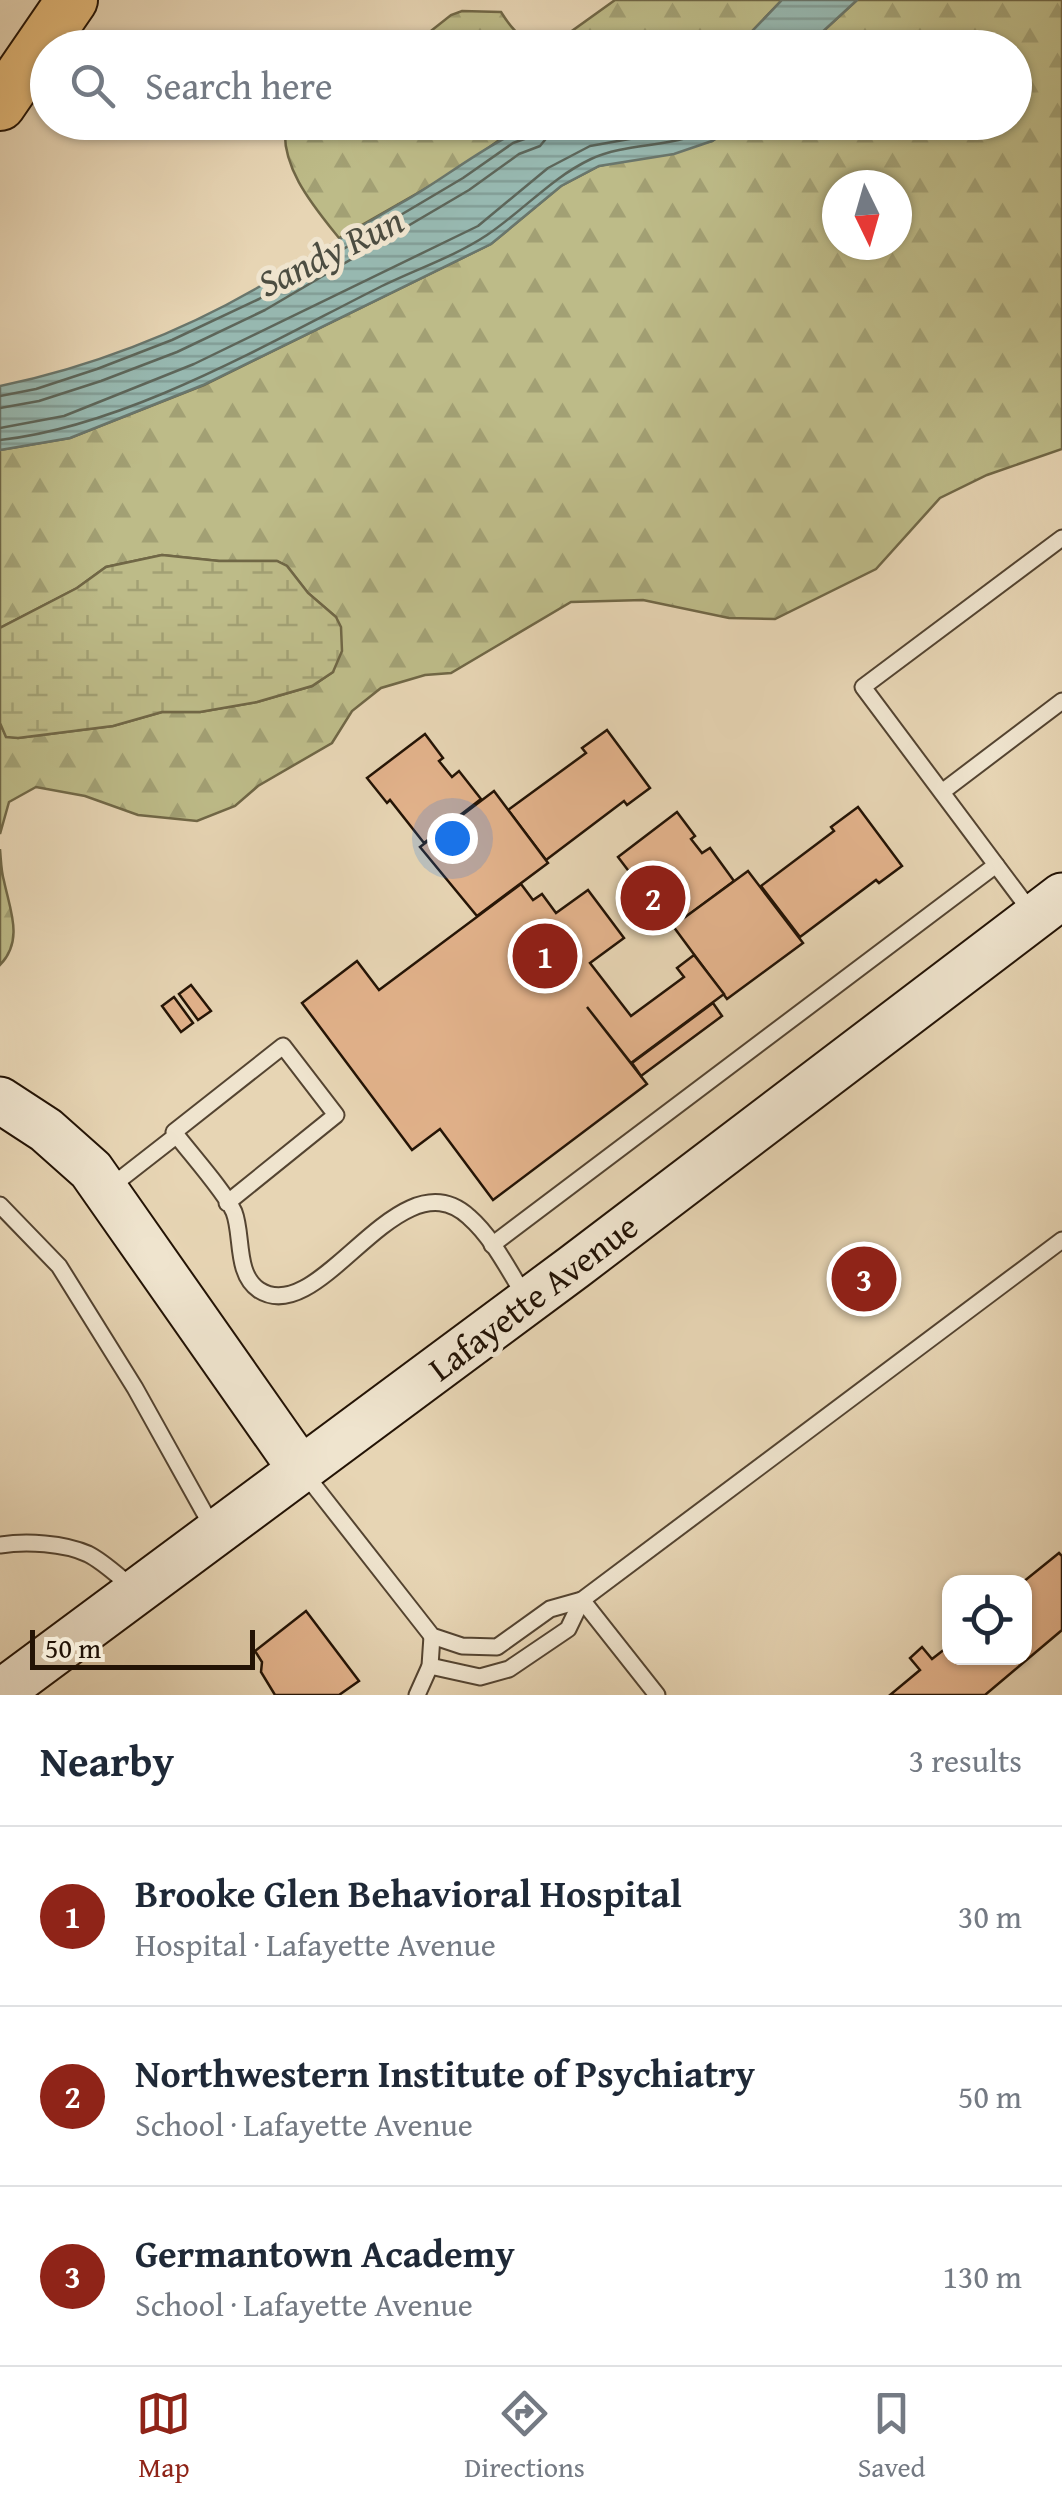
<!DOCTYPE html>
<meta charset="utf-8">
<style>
body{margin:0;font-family:"Gentium Book Plus",serif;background:#f6f6f7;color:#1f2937}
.controls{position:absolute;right:30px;bottom:30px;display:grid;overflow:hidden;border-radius:20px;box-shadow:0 2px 8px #0004}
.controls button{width:90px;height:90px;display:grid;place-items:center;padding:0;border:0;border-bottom:2px solid #e0e1e3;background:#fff;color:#1f2937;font:50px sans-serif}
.compass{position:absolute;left:822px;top:170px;width:90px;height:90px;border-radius:50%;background:#fff;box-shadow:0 2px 8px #0004;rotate:175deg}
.scale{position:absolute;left:30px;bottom:25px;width:225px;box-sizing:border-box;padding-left:10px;border:5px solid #231305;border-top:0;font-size:28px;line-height:35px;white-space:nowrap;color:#231305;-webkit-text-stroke:8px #efe4ce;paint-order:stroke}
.you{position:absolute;left:452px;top:838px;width:35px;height:35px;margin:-25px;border:8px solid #fff;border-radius:50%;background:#1a73e8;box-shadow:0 0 0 15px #1a73e833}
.badge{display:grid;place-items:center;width:65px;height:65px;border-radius:50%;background:#8f2418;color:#fff;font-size:32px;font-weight:700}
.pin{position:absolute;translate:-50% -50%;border:5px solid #fff;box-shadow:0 2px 10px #0006}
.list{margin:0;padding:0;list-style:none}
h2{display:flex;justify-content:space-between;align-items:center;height:130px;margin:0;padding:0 40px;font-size:42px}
h2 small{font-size:32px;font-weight:400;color:#747a83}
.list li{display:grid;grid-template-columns:65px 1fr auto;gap:30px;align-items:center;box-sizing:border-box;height:180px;padding:0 40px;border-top:2px solid #e0e1e3}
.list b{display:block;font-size:38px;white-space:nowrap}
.list p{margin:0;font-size:32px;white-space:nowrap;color:#747a83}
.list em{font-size:32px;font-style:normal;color:#747a83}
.icon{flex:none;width:55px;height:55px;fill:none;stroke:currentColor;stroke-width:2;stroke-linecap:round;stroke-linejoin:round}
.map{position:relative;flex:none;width:1062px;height:1695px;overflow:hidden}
.search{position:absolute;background:#fff;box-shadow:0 2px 8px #0004;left:30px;right:30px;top:30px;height:110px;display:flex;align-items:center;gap:25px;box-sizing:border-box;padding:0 35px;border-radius:55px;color:#747a83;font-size:38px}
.sheet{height:670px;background:#fff}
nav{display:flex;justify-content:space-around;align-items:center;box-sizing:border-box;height:140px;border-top:2px solid #e0e1e3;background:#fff;font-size:28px;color:#747a83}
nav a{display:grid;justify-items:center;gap:5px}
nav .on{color:#8f2418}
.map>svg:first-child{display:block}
</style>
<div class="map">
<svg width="1062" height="1695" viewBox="0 0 1062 1695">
<defs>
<pattern id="forest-firs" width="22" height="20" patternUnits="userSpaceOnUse" patternTransform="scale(2.5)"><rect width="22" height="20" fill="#bdbb88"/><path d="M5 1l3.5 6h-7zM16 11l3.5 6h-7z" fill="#a2a074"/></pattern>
<pattern id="wetland-marsh" width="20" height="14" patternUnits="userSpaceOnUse" patternTransform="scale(2.5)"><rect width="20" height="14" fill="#bdbb88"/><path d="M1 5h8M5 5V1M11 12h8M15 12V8" fill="none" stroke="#a2a074"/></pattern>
<pattern id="water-rules" width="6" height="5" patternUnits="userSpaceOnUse" patternTransform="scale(2.5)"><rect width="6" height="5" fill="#97b8b0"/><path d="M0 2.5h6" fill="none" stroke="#829d96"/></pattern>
</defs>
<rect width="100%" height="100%" fill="#e7d5b4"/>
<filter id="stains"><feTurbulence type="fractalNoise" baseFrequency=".002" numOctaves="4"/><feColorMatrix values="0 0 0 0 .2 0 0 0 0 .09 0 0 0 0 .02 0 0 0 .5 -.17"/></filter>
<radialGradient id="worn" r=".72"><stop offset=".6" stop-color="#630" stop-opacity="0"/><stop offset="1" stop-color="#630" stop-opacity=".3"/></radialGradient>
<!-- forest -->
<g fill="url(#forest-firs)" stroke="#706746" stroke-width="2.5" fill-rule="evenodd">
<path d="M615,0H782L737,47L378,48L383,44L422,38L451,15L462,11L501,12C514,33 529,49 555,43Z"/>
<path d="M857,0H1062V449L987,475L940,498L876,569L775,619L729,618L643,600L571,602L451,673L425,675L381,688L352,711L332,743L258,786L235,806L197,821L138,815L85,796L36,787L9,802L0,834V723L6,736L18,738L113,726L162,712H200L257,702L312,686L333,672L336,617L308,593L287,566L277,561H219L162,555L106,567L77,588L0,628V450L70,438L204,385L491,244L561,186L599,166L712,141L739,123L1014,122V48L806,47ZM837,185H897V245H837Z"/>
<path d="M286,122L542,123L509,133L458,170L339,238C314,207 278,165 286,122Z"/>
<path d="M0,849C1,860 1,871 4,881C10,910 24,940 0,965Z"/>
</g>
<!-- wetland -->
<polygon fill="url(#wetland-marsh)" stroke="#706746" stroke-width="2.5" points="162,555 219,561 277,561 287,566 308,593 336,617 341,627 342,651 333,672 312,686 257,702 200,712 162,712 113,726 18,738 6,737 0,723 0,628 77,588 106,567"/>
<!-- water -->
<g fill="url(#water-rules)" stroke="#69766c" stroke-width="2.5">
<polygon points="782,0 857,0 806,47 737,47"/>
<path d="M542,122L739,123L712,141L674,154L599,166L561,186L491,244L203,385L70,438L0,450V386C88,368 179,333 257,288C306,260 354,230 403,202C449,176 491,139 542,122Z"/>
</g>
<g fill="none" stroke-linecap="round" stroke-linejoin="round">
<!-- shore -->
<g stroke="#5d665a" stroke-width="2.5">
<polyline points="0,396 36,389 97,369 172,340 259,299 463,178 513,143 533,136 538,122"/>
<polyline points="0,408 39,401 101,381 177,352 265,310 469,190 519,154 540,146 549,135 551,122"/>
<polyline points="0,428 64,416 194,364 478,226 548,168 590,146 669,132 696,122"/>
<path d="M0,440C126,426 265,345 378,288C414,270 454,257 487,235C524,210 551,178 591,159C633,140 681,150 721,122"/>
</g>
</g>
<!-- building -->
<g fill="#e3b38c" stroke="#231305" stroke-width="2.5">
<polygon points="607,730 650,788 627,805 624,801 546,860 508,810 586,753 582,748"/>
<polygon points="425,734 443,758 439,761 452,777 459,771 481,799 424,843 390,800 387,803 367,778"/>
<polygon points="494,791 548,863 477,916 420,847"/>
<polygon points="858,807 902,866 879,883 876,880 800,937 761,886 834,831 831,827"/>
<polygon points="677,812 695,836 691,839 702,853 710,848 734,881 675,925 641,879 637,882 618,857"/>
<polygon points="748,871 803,943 727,999 673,926"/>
<polygon points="521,884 533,900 542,894 556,913 588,890 624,938 590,963 631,1016 684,977 677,968 694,955 724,994 631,1063 587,1007 647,1084 493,1200 440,1129 412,1150 302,1003 357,961 379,990"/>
<polygon points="191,985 211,1011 198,1020 179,994"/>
<polygon points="174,997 193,1023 181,1032 162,1006"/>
<polygon points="713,1003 722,1016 641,1076 632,1063"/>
<polygon points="1059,1553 1062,1556 1062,1630 985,1695 890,1695 920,1670 910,1658 922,1647 932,1659 950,1645 950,1658 1024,1658 1023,1582"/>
<polygon points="306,1611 359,1681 339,1695 275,1695 261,1672 262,1662 255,1651"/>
</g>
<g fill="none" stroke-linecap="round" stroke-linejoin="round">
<defs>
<g id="lane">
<polyline points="942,792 1062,701"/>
<polyline points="1032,913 863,687 1062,538"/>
<polyline points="109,1188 177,1135"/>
<path d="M227,1203L336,1115L283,1046L174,1132C189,1152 225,1192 234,1212C243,1235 235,1274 259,1290C321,1330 398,1152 469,1217C493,1238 509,1271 526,1298"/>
<polyline points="0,1205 59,1266 135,1388 214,1530"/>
<polyline points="492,1245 996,865"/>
<polyline points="305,1474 432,1636 462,1646 497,1647 550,1609 582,1600 1062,1240"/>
<path d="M0,1545C26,1541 64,1543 88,1554C104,1562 119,1577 133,1588"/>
<polyline points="582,1600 657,1695"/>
<polyline points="430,1666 480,1677 509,1669 568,1629 582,1600"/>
<polyline points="417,1695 430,1666 432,1636"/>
</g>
<g id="secondary">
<polyline points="0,1100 46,1130 91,1170 300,1468"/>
<polyline points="0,1693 574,1267 1062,896"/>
</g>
<polyline id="primary" points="0,105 72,0"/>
</defs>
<!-- lane casing -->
<use href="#lane" stroke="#544431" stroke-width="19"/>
<!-- secondary casing -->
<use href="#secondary" stroke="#231305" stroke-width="49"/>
<!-- primary casing -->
<use href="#primary" stroke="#231305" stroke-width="54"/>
<!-- lane -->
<use href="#lane" stroke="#efe4ce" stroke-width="15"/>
<!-- secondary -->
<use href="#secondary" stroke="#efe4ce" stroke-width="45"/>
<!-- primary -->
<use href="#primary" stroke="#e4ba7a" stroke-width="50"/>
</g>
<g text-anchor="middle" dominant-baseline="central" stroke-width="10" stroke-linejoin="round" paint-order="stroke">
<!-- street labels -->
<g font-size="35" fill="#231305" stroke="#efe4ce">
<text transform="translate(533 1297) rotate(-37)">Lafayette Avenue</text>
</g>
<!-- water labels -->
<g font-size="38" font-style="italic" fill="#4c4d41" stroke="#efe4ce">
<text transform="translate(330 251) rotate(-26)">Sandy Run</text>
</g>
</g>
<rect width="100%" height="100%" filter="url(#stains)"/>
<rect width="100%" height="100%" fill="url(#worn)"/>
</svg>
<div class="controls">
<button><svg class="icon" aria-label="locate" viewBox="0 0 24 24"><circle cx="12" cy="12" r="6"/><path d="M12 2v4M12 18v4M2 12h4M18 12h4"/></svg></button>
</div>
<svg class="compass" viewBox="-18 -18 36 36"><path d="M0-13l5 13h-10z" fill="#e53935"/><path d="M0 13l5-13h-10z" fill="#747a83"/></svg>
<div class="scale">50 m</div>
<div class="you"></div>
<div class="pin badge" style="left:545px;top:956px">1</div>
<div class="pin badge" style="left:653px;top:898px">2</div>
<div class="pin badge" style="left:864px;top:1279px">3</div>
<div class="search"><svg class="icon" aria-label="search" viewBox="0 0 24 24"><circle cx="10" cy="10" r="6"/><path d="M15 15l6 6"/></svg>Search here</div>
</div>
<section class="sheet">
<h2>Nearby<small>3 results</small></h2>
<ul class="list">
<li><span class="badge">1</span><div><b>Brooke Glen Behavioral Hospital</b><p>Hospital · Lafayette Avenue</p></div><em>30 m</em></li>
<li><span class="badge">2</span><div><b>Northwestern Institute of Psychiatry</b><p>School · Lafayette Avenue</p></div><em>50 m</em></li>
<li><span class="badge">3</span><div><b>Germantown Academy</b><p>School · Lafayette Avenue</p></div><em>130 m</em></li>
</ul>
</section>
<nav>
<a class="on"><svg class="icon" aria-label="map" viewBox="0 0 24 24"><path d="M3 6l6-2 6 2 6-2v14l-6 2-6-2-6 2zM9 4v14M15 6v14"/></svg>Map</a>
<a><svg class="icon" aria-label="directions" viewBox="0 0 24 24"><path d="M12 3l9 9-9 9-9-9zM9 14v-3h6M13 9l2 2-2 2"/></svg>Directions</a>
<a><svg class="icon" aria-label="saved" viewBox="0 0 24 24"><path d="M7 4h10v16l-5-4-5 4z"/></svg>Saved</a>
</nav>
